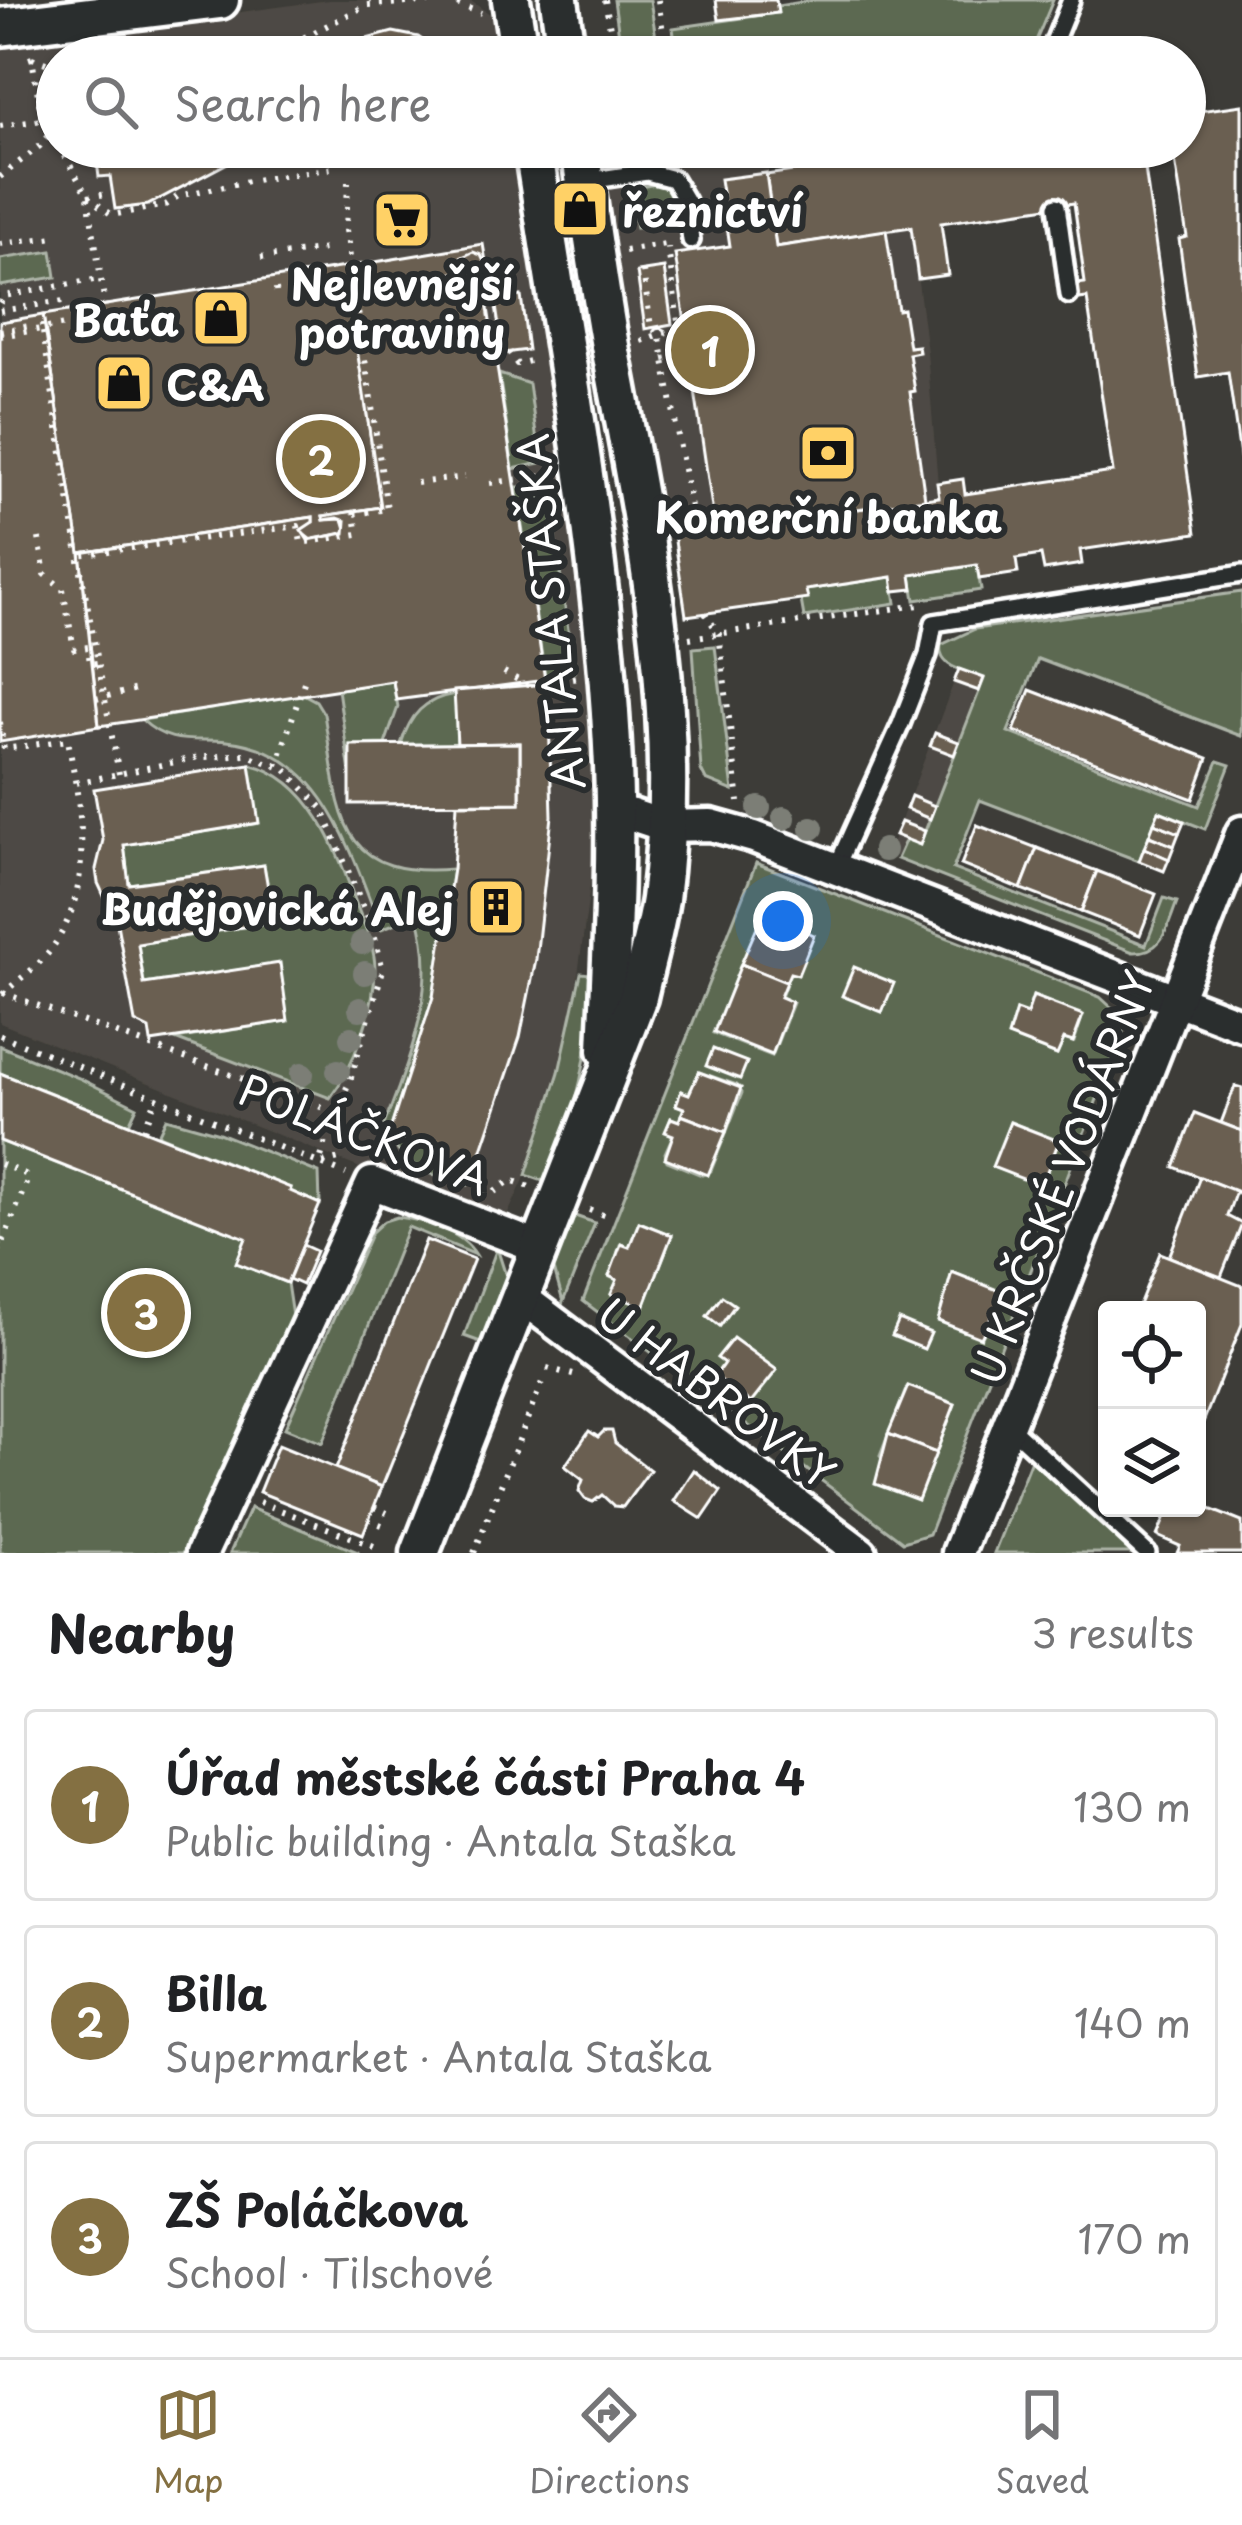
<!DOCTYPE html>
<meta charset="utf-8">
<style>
body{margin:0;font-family:"Playpen Sans",sans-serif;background:#f6f6f6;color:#202124}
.controls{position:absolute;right:36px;bottom:36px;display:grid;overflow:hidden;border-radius:12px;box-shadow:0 3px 9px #0004}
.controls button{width:108px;height:108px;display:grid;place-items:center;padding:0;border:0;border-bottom:3px solid #e0e0e0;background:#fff;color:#202124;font:60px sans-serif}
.you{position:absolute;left:783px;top:921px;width:42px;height:42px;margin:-30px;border:9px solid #fff;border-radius:50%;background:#1a73e8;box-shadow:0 0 0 18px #1a73e833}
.badge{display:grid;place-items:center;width:78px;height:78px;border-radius:50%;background:#847042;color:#fff;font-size:39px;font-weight:700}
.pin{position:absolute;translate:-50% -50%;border:6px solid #fff;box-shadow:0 3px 12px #0006}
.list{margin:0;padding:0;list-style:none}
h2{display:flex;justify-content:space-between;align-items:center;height:156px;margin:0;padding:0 48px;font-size:51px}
h2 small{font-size:39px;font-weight:400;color:#757577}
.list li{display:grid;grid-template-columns:78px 1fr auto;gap:36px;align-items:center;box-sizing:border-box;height:192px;margin:0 24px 24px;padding:0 24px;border:3px solid #e0e0e0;border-radius:12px}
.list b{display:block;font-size:45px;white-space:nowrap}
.list p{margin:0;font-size:39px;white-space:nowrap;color:#757577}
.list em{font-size:39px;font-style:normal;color:#757577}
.icon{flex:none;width:66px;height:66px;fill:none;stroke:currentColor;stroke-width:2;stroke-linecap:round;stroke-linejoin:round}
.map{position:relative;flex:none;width:1242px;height:1553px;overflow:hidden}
.search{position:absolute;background:#fff;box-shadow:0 3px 9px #0004;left:36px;right:36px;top:36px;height:132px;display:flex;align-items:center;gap:30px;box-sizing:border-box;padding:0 42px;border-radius:66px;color:#757577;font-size:45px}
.sheet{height:804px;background:#fff}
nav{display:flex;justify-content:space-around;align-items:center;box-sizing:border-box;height:168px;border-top:3px solid #e0e0e0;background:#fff;font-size:33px;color:#757577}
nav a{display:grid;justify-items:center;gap:6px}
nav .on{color:#847042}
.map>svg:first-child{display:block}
</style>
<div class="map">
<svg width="1242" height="1553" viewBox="0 0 1242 1553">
<rect width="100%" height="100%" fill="#3d3c38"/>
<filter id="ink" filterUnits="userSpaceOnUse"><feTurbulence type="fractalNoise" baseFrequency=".00833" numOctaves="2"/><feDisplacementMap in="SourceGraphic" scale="24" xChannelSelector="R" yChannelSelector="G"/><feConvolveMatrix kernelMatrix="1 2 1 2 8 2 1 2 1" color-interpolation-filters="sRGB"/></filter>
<g filter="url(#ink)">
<!-- built -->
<g fill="#4e4a44">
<polygon points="329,0 469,0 496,18 502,57 57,57 57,147 516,147 569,500 599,772 595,849 571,1026 552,1099 526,1175 505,1220 360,1168 0,1023 0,48 64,36"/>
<polygon points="728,147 765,147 777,246 911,227 927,352 939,497 796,518 794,510 659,531 604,170"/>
<polygon points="959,669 984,678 920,845 906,840 897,859 890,849"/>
</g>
<!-- green -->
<g fill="#5b6951" stroke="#adb4a8" stroke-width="3" fill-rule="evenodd">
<polygon points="614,0 650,0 659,57 622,57"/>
<polygon points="815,0 1053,0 1033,48 973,57 677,57 673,28 777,13 777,6"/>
<polygon points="661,183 675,192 679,222 636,228 630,189"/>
<polygon points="52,251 56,277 0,286 0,259"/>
<polygon points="499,374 529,384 540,463 513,469"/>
<polygon points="516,487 530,487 551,509 574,672 545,676"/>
<polygon points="977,565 981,590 915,600 911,575"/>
<polygon points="892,577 896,603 804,617 801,600 807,599 806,590"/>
<path d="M1242,592L1241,736L1038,659L1008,732L1199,806L1218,761L1230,765L1205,829L1159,811L1139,861L980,800L953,869L1146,945L1164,898L1177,902C1167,927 1164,953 1133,952L897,859L906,839L920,844L984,679C967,670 937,669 941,645L975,629Z"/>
<polygon points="715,646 733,791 706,780 701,770 693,648"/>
<polygon points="393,681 398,707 385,744 350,745 350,773 338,689"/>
<path d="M303,694L316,701L324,714C340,808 332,880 453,869L433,997L389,1133L476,1167L468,1185C439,1178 399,1167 391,1136H381C384,1121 389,1114 393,1102C416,1043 437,977 417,915L381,929C351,852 324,750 227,741C193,738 169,746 142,720Z"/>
<path d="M455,694L457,744H401C410,715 424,699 455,694Z"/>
<path d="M250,764C313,780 337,850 357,906C364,925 375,947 375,968C375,1009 354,1066 330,1098L175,1039L287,1021L279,964L144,984L138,944L273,922L264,865L129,884L124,845L258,823Z"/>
<path d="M756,863L1100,997L1113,1009L1123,1032L929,1534L903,1542L583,1301ZM763,913L792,924L798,974L790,973L781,997L793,1003L772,1056L713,1033ZM1033,996L1083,1015L1074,1042L1064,1039L1057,1055L1009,1036L1016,1011L1027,1014ZM699,1072L737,1085L742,1093L711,1171L702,1175L667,1161L665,1153L673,1135L666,1131L671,1118L679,1121L684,1108L676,1105L681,1092L689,1094ZM1010,1122L1059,1141L1042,1185L993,1167ZM639,1222L672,1235L644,1307L612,1294L617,1280L610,1277L620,1245L629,1247ZM952,1272L999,1293L1000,1300L982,1337L939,1321ZM907,1387L955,1404L918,1499L880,1456Z"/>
<path d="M581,973L591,974C592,1054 576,1109 549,1183L526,1175L559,1072Z"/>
<polygon points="0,1046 79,1078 137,1107 129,1124 0,1073"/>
<polygon points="166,1118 219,1133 319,1173 320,1204 290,1191 291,1188 158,1135"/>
<polygon points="0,1141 246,1238 237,1263 287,1283 293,1323 191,1553 0,1553"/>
<polygon points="572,1215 595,1223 563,1302 554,1269"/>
<path d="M397,1217C423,1220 462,1231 476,1255L408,1227L322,1443L285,1428L372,1232L384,1221Z"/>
<polygon points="497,1248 508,1282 486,1344 464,1336"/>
<polygon points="1032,1457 1136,1553 994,1553"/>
<polygon points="250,1508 358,1552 358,1553 230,1553"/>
</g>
<!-- building -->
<g fill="#6a5f51" stroke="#fff" stroke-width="3">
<polygon points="716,0 776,0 778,13 719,20"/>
<polygon points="393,32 418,37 441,53 476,48 477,57 359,57 343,50 348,50 347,44"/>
<polygon points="1242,105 1242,470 1228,372 1198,377 1179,239 1187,237 1173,147 1185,147 1185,113"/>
<polygon points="95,147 274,147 274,151 241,156 148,205 115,209 110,176 99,177"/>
<polygon points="888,147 1142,147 1196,533 1080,550 1082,564 1044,570 1041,555 1016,559 1018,573 979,579 977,565 911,575 913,589 894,591 892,577 806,590 808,599 686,616 673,527 795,510 796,518 939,497 937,483 963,479 965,494 1113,472 1087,298 1079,299 1077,284 1085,283 1074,203 941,223 948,275 918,279 911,227 776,247 766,175 847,163 844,156"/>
<polygon points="766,173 776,247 886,230 898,310 903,309 909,347 918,346 919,352 909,354 915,391 910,392 925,499 796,518 795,510 714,521 675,254 730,246 720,179"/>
<polygon points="483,244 487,268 348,289 345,267"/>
<polygon points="473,252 481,255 487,268 456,273 460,258"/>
<polygon points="345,267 381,507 323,516 324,520 343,519 347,532 311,540 301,532 304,525 313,522 313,517 80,553 43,315"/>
<polygon points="664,268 672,324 645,329 637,272"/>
<polygon points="482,269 545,680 396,700 393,681 99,726 80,553 313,517 313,522 301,530 308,540 345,533 346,521 338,518 324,520 323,516 381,507 348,289"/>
<polygon points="521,296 528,350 503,353 495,300"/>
<polygon points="43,315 80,553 99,726 0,742 0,322"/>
<polygon points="959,669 984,678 979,691 954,682"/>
<polygon points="548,684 552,816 536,959 520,1037 476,1167 389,1133 433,997 453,869 457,804 520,803 520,743 457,744 454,691"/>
<polygon points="1030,690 1208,758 1193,799 1014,731"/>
<polygon points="935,733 959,742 954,755 930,746"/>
<polygon points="520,743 520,803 350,804 350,745"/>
<polygon points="250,764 259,823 124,845 129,884 264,865 274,922 138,944 144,984 280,963 288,1021 151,1042 149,1029 135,1022 117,924 98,883 96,869 103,840 94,789"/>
<polygon points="911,796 935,806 930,819 906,809"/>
<polygon points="1159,811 1184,821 1179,833 1154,823"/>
<polygon points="901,822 925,831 920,845 895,835"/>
<polygon points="1154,823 1179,833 1174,846 1149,836"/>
<polygon points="977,825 1037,848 1021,889 961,865"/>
<polygon points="1149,836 1174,846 1169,859 1144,848"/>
<polygon points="1037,848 1097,871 1081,912 1021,889"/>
<polygon points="1144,848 1169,859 1164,871 1139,861"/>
<polygon points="1097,871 1156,894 1140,935 1081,912"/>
<polygon points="763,913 814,935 798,975 790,973 786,982 741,964"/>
<polygon points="741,964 786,982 780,997 792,1002 772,1055 714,1032"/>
<polygon points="854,967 894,983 882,1012 842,996"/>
<polygon points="1033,996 1083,1015 1073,1042 1064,1039 1057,1055 1008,1036 1016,1010 1027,1014"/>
<polygon points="713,1049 747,1062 740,1079 706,1066"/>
<polygon points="699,1072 741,1088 726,1132 681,1115 684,1108 676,1105 681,1091 689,1094"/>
<polygon points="0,1073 291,1188 290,1191 320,1204 287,1283 236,1263 246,1238 0,1141"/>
<polygon points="1235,1086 1242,1088 1242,1131 1221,1123"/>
<polygon points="1195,1113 1242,1131 1242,1194 1174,1167"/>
<polygon points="681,1115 726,1132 708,1175 665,1158 673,1135 665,1132 671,1118 679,1121"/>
<polygon points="1010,1122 1059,1141 1041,1186 992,1167"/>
<polygon points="1200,1177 1236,1191 1227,1216 1242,1224 1221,1277 1169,1257"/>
<polygon points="639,1222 672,1235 644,1307 611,1294 617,1280 609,1276 621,1244 629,1247"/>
<polygon points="426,1240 474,1259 382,1487 336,1469"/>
<polygon points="303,1245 316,1251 302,1285 289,1279"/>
<polygon points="1160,1253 1242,1286 1242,1324 1197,1438 1197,1310 1137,1310"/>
<polygon points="952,1272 1000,1291 1000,1300 981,1338 938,1321"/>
<polygon points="722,1296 735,1305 720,1326 707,1316"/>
<polygon points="899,1320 931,1333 924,1349 892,1336"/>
<polygon points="733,1338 777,1370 751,1403 715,1376 724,1363 717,1358"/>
<polygon points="908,1386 955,1404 936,1453 888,1434"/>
<polygon points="589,1431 598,1437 604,1431 612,1431 615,1443 650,1470 623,1507 614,1506 602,1495 593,1502 585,1499 579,1491 583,1480 565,1466"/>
<polygon points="888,1434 936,1453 918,1500 875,1484"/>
<polygon points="278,1445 382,1487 363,1534 259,1492"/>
<polygon points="694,1470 721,1491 702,1519 674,1501"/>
<polygon points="1197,1504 1242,1522 1242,1553 1177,1553 1180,1546 1157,1536 1169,1508 1197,1508"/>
</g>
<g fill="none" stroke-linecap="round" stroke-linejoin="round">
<defs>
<g id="service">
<polyline points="1048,57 1071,0"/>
<polyline points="588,181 647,172 673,179 686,201 691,240"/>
<polyline points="1057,206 1069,295"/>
<polyline points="836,868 901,724 928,655 934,623 1242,574"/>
<polyline points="1008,1425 1147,1553"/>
</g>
<g id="minor">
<polyline points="614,809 665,826 711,825 754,837 1242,1025"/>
<polyline points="522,1298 861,1553"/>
<polyline points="202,1553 372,1183 541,1248"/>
<polyline points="958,1553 1242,832"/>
</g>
<g id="tertiary">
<polyline points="511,0 520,57"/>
<polyline points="559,0 567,57"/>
<polyline points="0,27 220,0"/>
<path d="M533,147C564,353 604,557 613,766C617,861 611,955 607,1050"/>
<path d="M420,1553L638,997C645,965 655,932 660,899C684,714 644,527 610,346C598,280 589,213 580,147"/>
</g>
</defs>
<!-- service casing -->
<use href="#service" stroke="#fff" stroke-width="24"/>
<!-- minor casing -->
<use href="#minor" stroke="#fff" stroke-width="39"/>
<!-- tertiary casing -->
<use href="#tertiary" stroke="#fff" stroke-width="45"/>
<!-- path -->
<g stroke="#fff" stroke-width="6" stroke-dasharray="3 9" stroke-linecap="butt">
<polyline points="446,0 481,13"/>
<polyline points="605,0 615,57"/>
<polyline points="658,0 667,57"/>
<polyline points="198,57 295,42 367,5 446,1"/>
<polyline points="32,58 57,67"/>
<polyline points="29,59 32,58 42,120 57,141"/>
<polyline points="0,126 42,120"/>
<polyline points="655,150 677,147"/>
<polyline points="0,177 40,146 57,123"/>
<polyline points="348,182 346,230 387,509 355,514"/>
<polyline points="88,197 112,215 166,205 178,196 248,181 334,168"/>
<polyline points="88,197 113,193"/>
<polyline points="0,244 55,237"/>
<polyline points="625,251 671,243"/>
<polyline points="261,258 326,249"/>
<polyline points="643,271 651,327 660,334 679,329 668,248"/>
<polyline points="276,289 277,300"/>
<polyline points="0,303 4,296 99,279"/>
<polyline points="0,311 63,301"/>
<polyline points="658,327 694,524"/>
<polyline points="0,331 35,325"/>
<polyline points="43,332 78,555"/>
<polyline points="0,336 107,318 88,197 60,147"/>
<polyline points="641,341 660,334 664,326"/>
<polyline points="357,348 384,343"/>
<polyline points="509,352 517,364 534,360"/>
<polyline points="664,359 688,354"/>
<polyline points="417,483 465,477"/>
<polyline points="490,483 553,475"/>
<polyline points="39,538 45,574 63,589 74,649 88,647 90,664 97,663"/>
<polyline points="705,613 719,634 739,802"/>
<polyline points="689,638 919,605"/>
<polyline points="504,672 527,685 578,677"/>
<polyline points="96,699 141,688"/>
<path d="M0,722L4,749L68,740C81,811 97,890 49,952C35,970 15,981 0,997"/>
<polyline points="277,765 305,679"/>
<polyline points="119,774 78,555 298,526 301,543 358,534 354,511"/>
<polyline points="76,783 194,758 245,754 285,769 322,808 374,933 383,970 350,1081 335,1112 319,1164"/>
<polyline points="3,993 335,1112"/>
<polyline points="0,1035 346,1174"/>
<polyline points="144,1130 157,1096"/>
<polyline points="382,1149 388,1147 393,1159"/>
<polyline points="323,1163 339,1159"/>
<polyline points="0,1164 25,1174 27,1181 0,1250"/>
<polyline points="483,1193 493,1193 511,1180 530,1187"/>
<polyline points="589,1210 606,1216"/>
<polyline points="547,1368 573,1375"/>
<polyline points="259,1502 374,1546"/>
<polyline points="374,1507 387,1513"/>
<polyline points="368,1520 382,1525"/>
<polyline points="474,1553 542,1382"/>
</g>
<!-- service -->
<use href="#service" stroke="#2a2d2e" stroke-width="15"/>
<!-- minor -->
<use href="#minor" stroke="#2a2d2e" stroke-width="30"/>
<!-- tertiary -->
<use href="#tertiary" stroke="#2a2d2e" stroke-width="36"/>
<!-- path-bridge -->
<polyline stroke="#fff" stroke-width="6" stroke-dasharray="3 9" stroke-linecap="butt" points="42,324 43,332"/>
</g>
<!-- trees -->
<g fill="#7b7e76">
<circle cx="759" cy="808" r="12"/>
<circle cx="784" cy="818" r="12"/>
<circle cx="812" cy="828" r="12"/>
<circle cx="884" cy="850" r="12"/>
<circle cx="362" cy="943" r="12"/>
<circle cx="365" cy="973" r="12"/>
<circle cx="360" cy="1009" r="12"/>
<circle cx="351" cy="1038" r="12"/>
<circle cx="338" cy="1071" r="12"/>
<circle cx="302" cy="1074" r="12"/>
</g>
</g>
<!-- icons -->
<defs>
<symbol id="shop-square" viewBox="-11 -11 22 22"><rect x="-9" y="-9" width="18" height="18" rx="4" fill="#ffd166" stroke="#2a2d2e"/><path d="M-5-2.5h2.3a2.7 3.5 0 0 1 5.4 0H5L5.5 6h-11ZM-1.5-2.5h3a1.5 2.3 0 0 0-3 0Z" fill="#111"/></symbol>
<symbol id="supermarket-square" viewBox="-11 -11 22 22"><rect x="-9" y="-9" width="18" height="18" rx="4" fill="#ffd166" stroke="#2a2d2e"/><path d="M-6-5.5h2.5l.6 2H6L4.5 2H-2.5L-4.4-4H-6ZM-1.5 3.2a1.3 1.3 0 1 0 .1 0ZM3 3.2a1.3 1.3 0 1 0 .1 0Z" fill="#111"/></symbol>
<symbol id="bank-square" viewBox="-11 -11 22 22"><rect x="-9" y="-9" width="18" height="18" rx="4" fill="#ffd166" stroke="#2a2d2e"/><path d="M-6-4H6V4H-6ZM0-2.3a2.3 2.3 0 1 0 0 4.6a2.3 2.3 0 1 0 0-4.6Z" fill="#111"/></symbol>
<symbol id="building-square" viewBox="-11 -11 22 22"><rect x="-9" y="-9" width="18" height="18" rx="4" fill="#ffd166" stroke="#2a2d2e"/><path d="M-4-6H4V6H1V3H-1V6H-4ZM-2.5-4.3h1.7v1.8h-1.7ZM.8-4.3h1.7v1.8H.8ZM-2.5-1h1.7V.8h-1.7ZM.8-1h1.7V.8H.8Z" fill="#111"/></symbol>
</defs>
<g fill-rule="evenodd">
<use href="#shop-square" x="547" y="176" width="66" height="66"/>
<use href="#supermarket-square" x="369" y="187" width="66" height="66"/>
<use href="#shop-square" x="188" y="285" width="66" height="66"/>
<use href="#shop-square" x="91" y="350" width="66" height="66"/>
<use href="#bank-square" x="795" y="420" width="66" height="66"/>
<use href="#building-square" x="463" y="874" width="66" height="66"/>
</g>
<g text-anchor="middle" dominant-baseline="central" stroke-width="12" stroke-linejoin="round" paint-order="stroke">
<!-- poi labels -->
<g font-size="42" font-weight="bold" fill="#fff" stroke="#2a2d2e" text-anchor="start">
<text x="622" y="209">řeznictví</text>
<text x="402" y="282" text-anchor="middle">Nejlevnější<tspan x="402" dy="48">potraviny</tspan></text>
<text x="179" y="318" text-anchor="end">Baťa</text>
<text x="166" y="383">C&amp;A</text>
<text x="828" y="515" text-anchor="middle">Komerční banka</text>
<text x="454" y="907" text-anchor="end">Budějovická Alej</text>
</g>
<!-- street labels -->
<g font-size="42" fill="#fff" stroke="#2a2d2e">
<text transform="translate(549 612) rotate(-96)">ANTALA STAŠKA</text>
<text transform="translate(365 1133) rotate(21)">POLÁČKOVA</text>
<text transform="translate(1061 1177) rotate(-69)">U KRČSKÉ VODÁRNY</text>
<text transform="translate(717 1392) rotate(37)">U HABROVKY</text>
</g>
</g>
</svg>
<div class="controls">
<button><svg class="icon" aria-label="locate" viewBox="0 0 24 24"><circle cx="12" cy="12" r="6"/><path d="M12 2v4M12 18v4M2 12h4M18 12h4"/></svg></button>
<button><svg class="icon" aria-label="layers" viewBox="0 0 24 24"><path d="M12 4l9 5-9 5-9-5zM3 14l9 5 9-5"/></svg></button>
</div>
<div class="you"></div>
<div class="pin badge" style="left:710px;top:350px">1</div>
<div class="pin badge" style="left:321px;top:459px">2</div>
<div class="pin badge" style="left:146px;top:1313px">3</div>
<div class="search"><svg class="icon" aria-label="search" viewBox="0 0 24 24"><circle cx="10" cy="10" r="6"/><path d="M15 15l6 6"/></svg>Search here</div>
</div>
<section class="sheet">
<h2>Nearby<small>3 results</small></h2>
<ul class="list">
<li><span class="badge">1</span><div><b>Úřad městské části Praha 4</b><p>Public building · Antala Staška</p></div><em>130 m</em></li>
<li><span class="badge">2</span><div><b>Billa</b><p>Supermarket · Antala Staška</p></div><em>140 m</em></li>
<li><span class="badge">3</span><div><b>ZŠ Poláčkova</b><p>School · Tilschové</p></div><em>170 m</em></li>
</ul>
</section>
<nav>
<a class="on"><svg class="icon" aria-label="map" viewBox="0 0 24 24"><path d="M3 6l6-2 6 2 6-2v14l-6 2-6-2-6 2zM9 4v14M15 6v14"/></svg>Map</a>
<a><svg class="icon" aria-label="directions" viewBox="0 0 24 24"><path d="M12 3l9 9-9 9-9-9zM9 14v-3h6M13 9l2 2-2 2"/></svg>Directions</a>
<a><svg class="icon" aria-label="saved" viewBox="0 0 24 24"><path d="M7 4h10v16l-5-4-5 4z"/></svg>Saved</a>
</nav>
